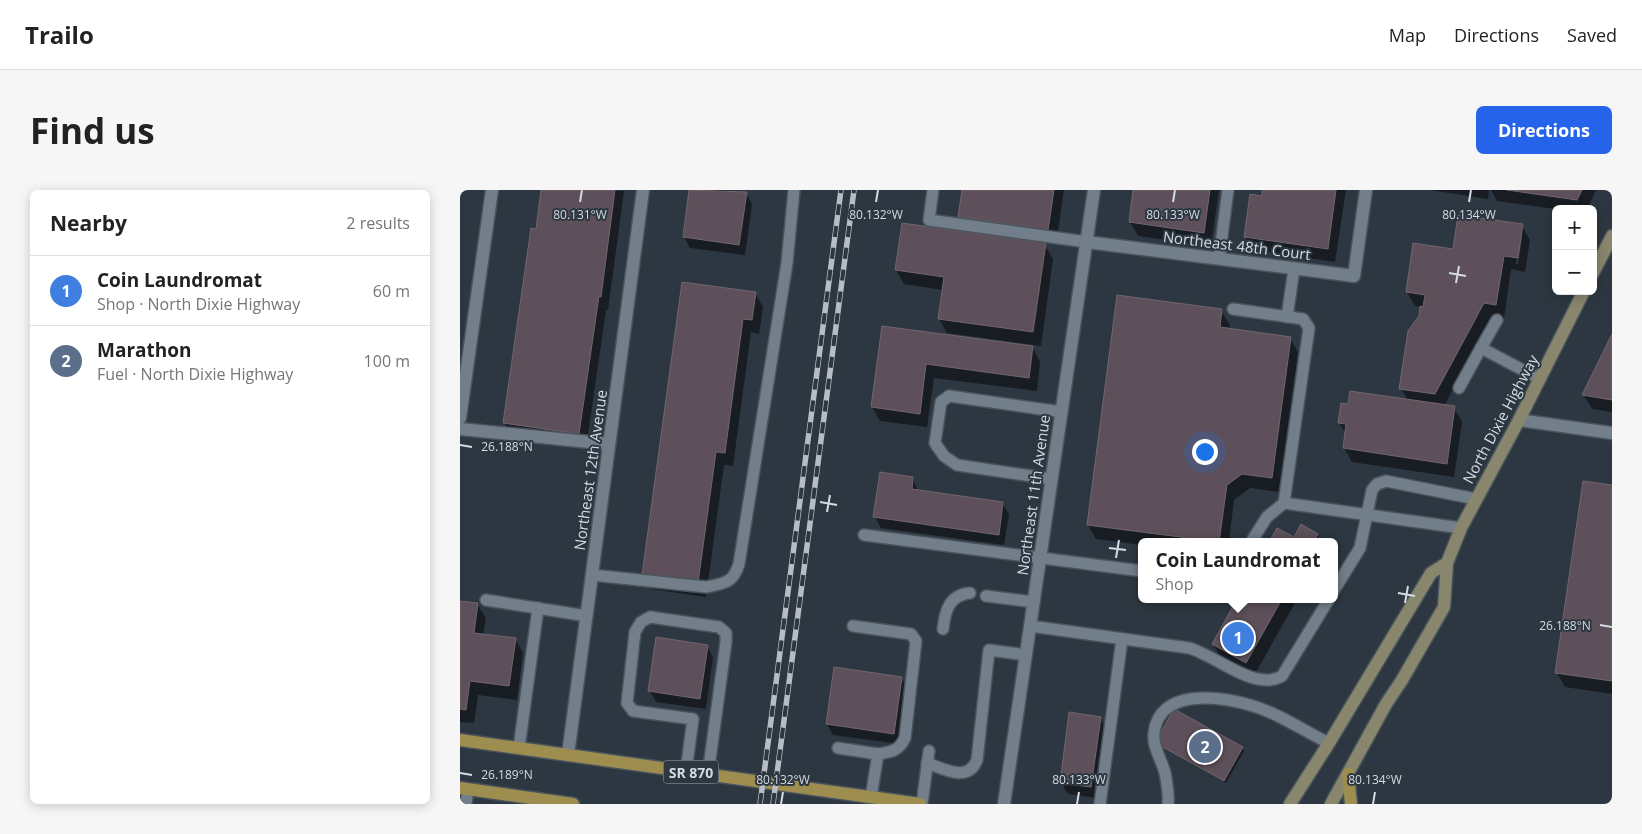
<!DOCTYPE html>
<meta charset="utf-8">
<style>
body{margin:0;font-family:"Open Sans",sans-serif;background:#f6f6f6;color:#222}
.controls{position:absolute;right:15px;top:15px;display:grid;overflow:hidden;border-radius:8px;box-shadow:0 2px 12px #0003}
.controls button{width:45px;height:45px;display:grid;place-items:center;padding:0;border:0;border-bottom:1px solid #e0e0e0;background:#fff;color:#222;font:25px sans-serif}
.you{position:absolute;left:744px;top:261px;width:18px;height:18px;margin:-12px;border:4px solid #fff;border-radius:50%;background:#1a73e8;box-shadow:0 0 0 8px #1a73e833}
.badge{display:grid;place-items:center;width:32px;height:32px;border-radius:50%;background:#2563eb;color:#fff;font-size:16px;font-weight:700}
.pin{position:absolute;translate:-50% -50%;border:2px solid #fff;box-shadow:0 1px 5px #0006}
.popup{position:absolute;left:678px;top:348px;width:200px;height:65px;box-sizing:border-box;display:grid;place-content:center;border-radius:8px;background:#fff;filter:drop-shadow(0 1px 4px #0005);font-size:16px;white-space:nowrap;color:#767676}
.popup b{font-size:19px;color:#222}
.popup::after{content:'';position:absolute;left:50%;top:100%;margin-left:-10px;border:10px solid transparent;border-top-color:#fff}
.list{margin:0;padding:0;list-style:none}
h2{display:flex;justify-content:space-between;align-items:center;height:65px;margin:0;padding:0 20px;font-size:21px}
h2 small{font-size:16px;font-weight:400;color:#767676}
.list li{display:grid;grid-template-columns:32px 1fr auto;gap:15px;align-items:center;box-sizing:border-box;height:70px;padding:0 20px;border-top:1px solid #e0e0e0}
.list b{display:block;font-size:19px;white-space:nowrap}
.list p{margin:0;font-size:16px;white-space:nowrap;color:#767676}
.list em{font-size:16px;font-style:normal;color:#767676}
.map{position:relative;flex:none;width:1152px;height:614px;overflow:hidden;border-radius:8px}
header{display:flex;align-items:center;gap:30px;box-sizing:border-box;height:70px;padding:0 25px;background:#fff;border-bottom:1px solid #e0e0e0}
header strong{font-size:24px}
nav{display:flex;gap:28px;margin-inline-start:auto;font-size:18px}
.intro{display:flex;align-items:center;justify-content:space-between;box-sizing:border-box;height:120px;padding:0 30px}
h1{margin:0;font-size:35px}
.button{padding:12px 22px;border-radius:8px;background:#2563eb;color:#fff;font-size:18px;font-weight:700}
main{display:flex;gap:30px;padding:0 30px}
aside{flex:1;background:#fff;border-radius:8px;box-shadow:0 2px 12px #0003}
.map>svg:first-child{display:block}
</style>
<header>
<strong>Trailo</strong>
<nav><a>Map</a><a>Directions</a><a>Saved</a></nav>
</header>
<div class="intro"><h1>Find us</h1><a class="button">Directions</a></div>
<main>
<aside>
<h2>Nearby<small>2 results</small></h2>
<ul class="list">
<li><span class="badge" style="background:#3f7fe0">1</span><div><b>Coin Laundromat</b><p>Shop · North Dixie Highway</p></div><em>60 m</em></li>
<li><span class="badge" style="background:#5c6f8a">2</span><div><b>Marathon</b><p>Fuel · North Dixie Highway</p></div><em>100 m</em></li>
</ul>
</aside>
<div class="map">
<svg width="1152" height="614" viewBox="0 0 1152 614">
<rect width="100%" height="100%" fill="#2c3741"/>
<!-- shadow -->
<g fill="#0007" fill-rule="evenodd">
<polygon points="83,0 164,1 148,120 146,120 126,258 52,246 44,232"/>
<polygon points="230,0 263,0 286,3 292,14 285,65 230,58 224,47"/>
<polygon points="504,0 604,0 596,54 583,52 593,69 581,156 487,143 479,129 483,100 444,94 436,80 509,44 500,27"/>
<polygon points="674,0 759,0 751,56 678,46 670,32"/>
<polygon points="804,0 886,0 875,72 793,60 785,46 803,7"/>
<polygon points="970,0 1029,0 1028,9"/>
<polygon points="1031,0 1136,0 1127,19 1096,19 1037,11"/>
<path d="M1062,36L1070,50L1065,82L1051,79L1044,129L1032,127L984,216L994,218L1002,232L994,287L892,272L884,258L886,244L879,233L889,215L948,211L941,198L962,117L955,116L947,102L994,61ZM1060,47H1062L1058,74H1056Z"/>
<polygon points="223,93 295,103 303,117 299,144 291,142 273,276 264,275 246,407 191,399 183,385"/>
<polygon points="761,121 770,135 769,140 830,148 838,162 820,302 790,298 774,310 769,352 682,352 682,355 636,349 628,335"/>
<polygon points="423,137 572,157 580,171 577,201 474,188 467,237 420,231 412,217"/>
<polygon points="1152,147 1152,222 1132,219 1124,205"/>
<polygon points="452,288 458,301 542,313 549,324 544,355 421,338 415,327"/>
<polygon points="1152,297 1152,504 1105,497 1097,483"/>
<polygon points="842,336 858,345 861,352 811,352 835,349"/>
<polygon points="778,409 837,409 794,486 761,468 753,454"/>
<polygon points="0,412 17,414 26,428 23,445 55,449 63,463 57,510 18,505 14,533 0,532"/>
<polygon points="247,456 253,467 246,519 196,512 190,501"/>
<polygon points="441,488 448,499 440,554 373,545 367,534"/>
<polygon points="640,528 646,539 637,608 608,604 601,593"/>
<polygon points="699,556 782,558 784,561 766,593"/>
</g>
<!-- building -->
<g fill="#5d505a" stroke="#73656f">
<polygon points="81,0 155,0 141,107 139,106 119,244 43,233 71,38 76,39"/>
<polygon points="229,0 287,2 279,55 223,47"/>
<polygon points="502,0 594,0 588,40 498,27"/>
<polygon points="673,0 750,0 744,43 669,32"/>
<polygon points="802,0 876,0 868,59 784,47 790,4 802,6"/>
<polygon points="1047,0 1122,0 1117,10"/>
<polygon points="998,25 1063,34 1058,68 1044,66 1036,115 1024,113 975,204 939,199 948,141 959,126 960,116 963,117 965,105 946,102 953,53 993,59"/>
<polygon points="442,33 586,53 573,142 478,129 484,87 435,80"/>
<polygon points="222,92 296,102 292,130 283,129 265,263 256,262 238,393 182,385"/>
<polygon points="657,105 762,119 760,137 831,147 812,288 782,284 767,295 759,352 627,335"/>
<polygon points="422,136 573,156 569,188 466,174 460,224 411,217"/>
<polygon points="1152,144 1152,210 1122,205"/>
<polygon points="890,201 995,216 987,274 883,258 886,234 878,233 881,213 888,214"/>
<polygon points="420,282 453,287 452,299 543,312 539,345 413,327"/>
<polygon points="1123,291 1152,295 1152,491 1095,483"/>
<polygon points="841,334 858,344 854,352 809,352 817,338 834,347"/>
<polygon points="777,409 822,409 786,473 752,454"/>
<polygon points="0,411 18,413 14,443 56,448 49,496 10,491 6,520 0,519"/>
<polygon points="196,447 248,455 240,509 188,501"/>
<polygon points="374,477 442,487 434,544 366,534"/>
<polygon points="714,519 783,557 764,591 695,553"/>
<polygon points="609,522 641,527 631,597 600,593"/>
</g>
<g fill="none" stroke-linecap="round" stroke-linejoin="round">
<defs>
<g id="lane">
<polyline points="473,0 469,30 627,52"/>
<polyline points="759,69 768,0"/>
<polyline points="773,119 843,129 849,138 824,313 1001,338"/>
<polyline points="827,127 834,79"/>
<polyline points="1037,130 1021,158 1080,189"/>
<polyline points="999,198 1021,158"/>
<polyline points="592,289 497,275 484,266 475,253 481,212 489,206 602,222"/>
<polyline points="404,345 682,381"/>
<polyline points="791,352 807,327 824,313"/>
<path d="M132,385L246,397C265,393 273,393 279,374L327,73L334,0"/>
<polyline points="874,400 900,358 912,300 917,294 926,291 1016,309"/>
<polyline points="526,406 574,412"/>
<polyline points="26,410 127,426"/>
<path d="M393,436L451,444L456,451L445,548C439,561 431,562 418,564"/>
<path d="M570,436L729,458C757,466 795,502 822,486L869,409"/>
<path d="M483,439C485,421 489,405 510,403"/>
<polyline points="59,558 78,418"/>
<polyline points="378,558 418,564 411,607"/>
<path d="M467,573C484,579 508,593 517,570L529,460L566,465"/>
<polyline points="226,581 233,529 173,521 167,513 175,442 181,432 190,427 259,437 266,443 266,452 248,584"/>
<polyline points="6,614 8,599"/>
<polyline points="462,614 469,561"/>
<polyline points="640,614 662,449"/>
<path d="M708,614C709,604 707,593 705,583C702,570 692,557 694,543C699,498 759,506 790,515C818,523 844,541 869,553"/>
</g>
<g id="street">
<polyline points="627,52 894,86 906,0"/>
<polyline points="0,228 32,0"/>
<polyline points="1059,230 1152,243"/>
<polyline points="0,239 149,254"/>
<polyline points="108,565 183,0"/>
<polyline points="544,614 634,0"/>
</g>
<g id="secondary">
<polyline points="1133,83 1152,46"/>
<polyline points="830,614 869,553 971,383 987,373"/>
<polyline points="871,614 926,514 942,490 984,417 987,373 1001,338 1059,230 1124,101"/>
</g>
<g id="primary">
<polyline points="0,550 460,614"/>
<polyline points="888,584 891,614"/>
<polyline points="0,598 113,614"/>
</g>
</defs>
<!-- lane casing -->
<use href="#lane" stroke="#4a535c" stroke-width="14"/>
<!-- street casing -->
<use href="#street" stroke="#4a535c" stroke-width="15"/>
<!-- secondary casing -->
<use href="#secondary" stroke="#4a535c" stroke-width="15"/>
<!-- primary casing -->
<use href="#primary" stroke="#4a535c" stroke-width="15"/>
<!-- lane -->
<use href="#lane" stroke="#727f8a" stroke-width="11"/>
<!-- street -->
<use href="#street" stroke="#727f8a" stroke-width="12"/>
<!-- secondary -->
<use href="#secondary" stroke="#88866d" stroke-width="12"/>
<!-- primary -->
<use href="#primary" stroke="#9d8e50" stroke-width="12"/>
<defs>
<g id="rail">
<polyline points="300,614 381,0"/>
<polyline points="313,614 394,0"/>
</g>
</defs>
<!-- rail casing -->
<use href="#rail" stroke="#b6bdc5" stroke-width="5.5"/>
<!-- rail -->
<use href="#rail" stroke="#2c3741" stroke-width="4" stroke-dasharray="11" stroke-linecap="butt"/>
</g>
<!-- ticks -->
<path fill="none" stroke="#d4dbe2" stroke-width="2" d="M120,12L122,0M416,12L418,0M713,12L715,0M1009,12L1011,0M989,83L1006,86M996,93L999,76M0,255L12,257M360,312L377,315M367,322L370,305M649,358L666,360M656,368L659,350M938,403L955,406M945,413L948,396M1140,435L1152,437M0,583L12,585M321,614L323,602M617,614L619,602M913,614L915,602"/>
<g text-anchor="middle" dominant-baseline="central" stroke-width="4" stroke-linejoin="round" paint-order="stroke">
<!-- shield labels -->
<rect fill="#2c3741" stroke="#a2aab2" stroke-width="1" x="203.5" y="570.5" width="55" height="23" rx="4"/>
<g font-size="14" font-weight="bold" fill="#d4dbe2">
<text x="231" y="582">SR 870</text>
</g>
<!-- street labels -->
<g font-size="15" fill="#d4dbe2" stroke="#2c3741">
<text transform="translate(777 55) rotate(7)">Northeast 48th Court</text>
<text transform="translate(1040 229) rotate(-62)">North Dixie Highway</text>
<text transform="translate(130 280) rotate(-82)">Northeast 12th Avenue</text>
<text transform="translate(573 305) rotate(-82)">Northeast 11th Avenue</text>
</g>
</g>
<g font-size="12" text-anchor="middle" fill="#d4dbe2" stroke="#2c3741" stroke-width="4" stroke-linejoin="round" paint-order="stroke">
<text x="120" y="29">80.131°W</text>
<text x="416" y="29">80.132°W</text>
<text x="713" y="29">80.133°W</text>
<text x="1009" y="29">80.134°W</text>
<text x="47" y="261">26.188°N</text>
<text x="1105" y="440">26.188°N</text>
<text x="47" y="589">26.189°N</text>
<text x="323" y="594">80.132°W</text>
<text x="619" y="594">80.133°W</text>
<text x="915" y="594">80.134°W</text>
</g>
</svg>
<div class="controls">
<button>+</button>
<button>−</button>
</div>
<div class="you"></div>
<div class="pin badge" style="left:778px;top:448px;background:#3f7fe0">1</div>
<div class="popup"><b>Coin Laundromat</b>Shop</div>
<div class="pin badge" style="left:745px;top:557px;background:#5c6f8a">2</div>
</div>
</main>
